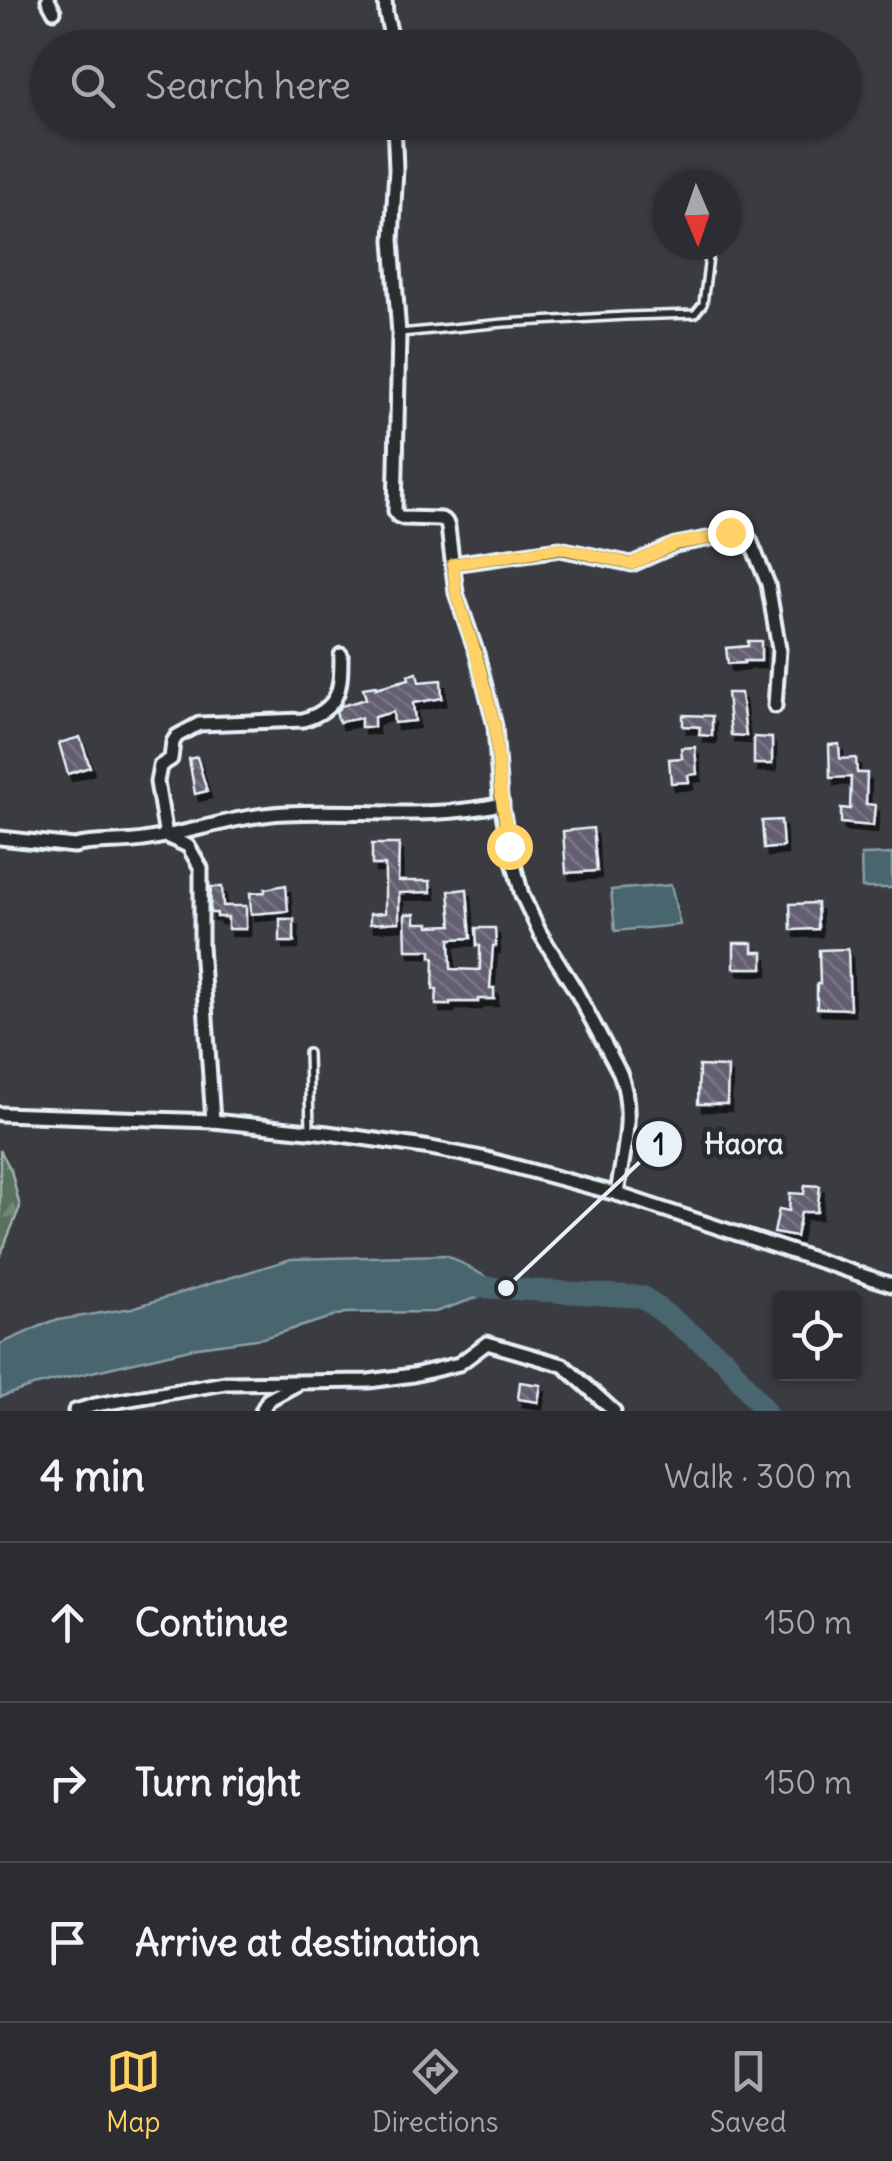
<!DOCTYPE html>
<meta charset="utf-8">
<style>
body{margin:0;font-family:Delius,sans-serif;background:#38393e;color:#f1f3f6}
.controls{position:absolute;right:30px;bottom:30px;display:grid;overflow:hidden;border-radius:10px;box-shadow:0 2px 8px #0004}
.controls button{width:90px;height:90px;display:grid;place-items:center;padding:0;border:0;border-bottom:2px solid #48494d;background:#2c2d32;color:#f1f3f6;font:50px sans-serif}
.compass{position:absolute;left:652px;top:170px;width:90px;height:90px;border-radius:50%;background:#2c2d32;box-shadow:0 2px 8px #0004;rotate:178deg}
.stop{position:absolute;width:30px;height:30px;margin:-22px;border:8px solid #ffd166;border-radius:50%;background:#fff}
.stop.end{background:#ffd166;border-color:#fff;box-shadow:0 2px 10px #0008}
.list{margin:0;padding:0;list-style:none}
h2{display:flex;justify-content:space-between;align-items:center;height:130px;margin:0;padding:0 40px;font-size:42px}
h2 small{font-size:32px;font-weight:400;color:#a6a8ac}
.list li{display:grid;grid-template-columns:65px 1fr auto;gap:30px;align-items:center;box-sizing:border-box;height:160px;padding:0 40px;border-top:2px solid #48494d}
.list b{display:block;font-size:38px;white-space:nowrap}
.list em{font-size:32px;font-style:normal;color:#a6a8ac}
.icon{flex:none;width:55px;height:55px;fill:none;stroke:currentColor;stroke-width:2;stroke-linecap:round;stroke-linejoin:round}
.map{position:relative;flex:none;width:892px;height:1411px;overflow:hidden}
.search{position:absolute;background:#2c2d32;box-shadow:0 2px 8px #0004;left:30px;right:30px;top:30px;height:110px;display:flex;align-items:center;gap:25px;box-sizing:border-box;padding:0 35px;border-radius:55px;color:#a6a8ac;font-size:38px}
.sheet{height:610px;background:#2c2d32}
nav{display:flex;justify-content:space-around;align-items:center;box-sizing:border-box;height:140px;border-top:2px solid #48494d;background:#2c2d32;font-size:28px;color:#a6a8ac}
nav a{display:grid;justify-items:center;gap:5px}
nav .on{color:#ffd166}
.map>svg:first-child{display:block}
</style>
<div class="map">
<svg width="892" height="1411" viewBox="0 0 892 1411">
<defs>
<pattern id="forest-firs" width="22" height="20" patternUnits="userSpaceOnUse" patternTransform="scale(2.5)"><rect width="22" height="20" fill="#59715e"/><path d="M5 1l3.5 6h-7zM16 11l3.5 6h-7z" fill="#718676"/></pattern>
<pattern id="building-back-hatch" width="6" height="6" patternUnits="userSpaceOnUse" patternTransform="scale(2.5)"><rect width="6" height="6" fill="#645e6f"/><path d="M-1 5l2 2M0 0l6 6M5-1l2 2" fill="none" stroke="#7a7684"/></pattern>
<filter id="shadow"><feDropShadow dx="4" dy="7" stdDeviation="0" flood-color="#0009"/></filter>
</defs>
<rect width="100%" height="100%" fill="#3b3c42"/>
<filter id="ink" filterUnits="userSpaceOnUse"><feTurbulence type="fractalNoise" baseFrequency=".01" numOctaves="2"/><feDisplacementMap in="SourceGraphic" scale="20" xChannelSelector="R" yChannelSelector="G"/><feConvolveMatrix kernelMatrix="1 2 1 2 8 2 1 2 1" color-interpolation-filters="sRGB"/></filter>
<g filter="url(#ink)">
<!-- forest -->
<polygon fill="url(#forest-firs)" stroke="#a0b1ab" stroke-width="2.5" points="0,1150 11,1170 20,1207 0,1256"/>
<!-- water -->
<g fill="#49656d" stroke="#899da5" stroke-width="2.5">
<polygon points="892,854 892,888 862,888 861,855"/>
<polygon points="671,885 680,925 615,931 611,890"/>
<polygon points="447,1255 506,1288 435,1312 345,1313 263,1338 198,1347 33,1386 0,1397 0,1344 52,1321 132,1308 291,1259"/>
</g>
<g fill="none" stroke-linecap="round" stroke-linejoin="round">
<!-- river -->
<polyline stroke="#49656d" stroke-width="22" points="479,1287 643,1297 725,1360 765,1411"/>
</g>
<!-- building -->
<g fill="url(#building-back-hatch)" stroke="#e8f1f8" stroke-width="2.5" filter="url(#shadow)">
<polygon points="748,641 761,641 761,661 744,661 744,663 728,664 726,648 748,646"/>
<polygon points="417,673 419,682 441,680 442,698 413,703 415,721 394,723 393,712 374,717 374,727 361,727 361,718 339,722 336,712 341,706 366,699 363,688 376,686 376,688 409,679 408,675"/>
<polygon points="727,693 741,693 746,736 731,735"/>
<polygon points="683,715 712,716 712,736 699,735 700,727 683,726"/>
<polygon points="80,737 90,767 68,774 59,743"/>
<polygon points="754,737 772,738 772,764 754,764"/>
<polygon points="839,744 840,759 856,758 857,773 867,773 866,804 875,805 873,826 841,823 841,808 850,809 851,777 830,778 829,745"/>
<polygon points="695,747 697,774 688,775 689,782 671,783 669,759 682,758 681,748"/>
<polygon points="197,757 207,791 195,794 189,759"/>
<polygon points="781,820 783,847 764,849 762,821"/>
<polygon points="593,828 597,871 566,873 563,831"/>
<polygon points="372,844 399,844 398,881 430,881 431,892 399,893 399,922 370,924 370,914 385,913 385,865 372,865"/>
<polygon points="286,885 288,911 251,914 250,893 265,892 265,889"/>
<polygon points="211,887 222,887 223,906 246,906 246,929 228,929 228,917 217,917 217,913 210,913"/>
<polygon points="467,889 471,938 450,939 451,969 480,970 480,946 477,946 476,928 495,928 496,946 493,946 490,988 494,988 494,999 478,999 478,1002 450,1002 450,1005 436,1005 437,989 433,989 434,957 431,957 431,950 406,950 405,914 415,914 415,923 429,923 429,926 452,925 449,891"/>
<polygon points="817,903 818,929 791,930 790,904"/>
<rect x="280" y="919" width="14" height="23"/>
<polygon points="734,943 753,943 753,952 763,952 763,968 734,968"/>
<polygon points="848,949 850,1009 817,1008 817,984 820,984 819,950"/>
<polygon points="699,1066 728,1067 727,1104 698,1104"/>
<polygon points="805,1185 820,1186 817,1212 801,1212 796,1237 774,1233 779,1209 789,1211 790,1193 804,1194"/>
<polygon points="520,1382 541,1385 538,1402 518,1399"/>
</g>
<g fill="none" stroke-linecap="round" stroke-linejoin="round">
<defs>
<g id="lane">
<polyline points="400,333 504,323 626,316 695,314 703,304 709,257"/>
<polyline points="308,1053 310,1128"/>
</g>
<g id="street">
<polyline points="48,0 54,11"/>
<polyline points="385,0 386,14 394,48"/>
<path d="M394,122L396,169L392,240L399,334L395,511L398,516L403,518L441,519L446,522L448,527L456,593L477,654L495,726L500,797L509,846L522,895L540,933L575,989L620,1073C635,1111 623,1154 617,1194"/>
<polyline points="453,564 560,549 632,564 675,545 717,537 738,531 743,533 750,540 768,584 779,649 775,706"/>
<path d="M0,838L74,846C96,840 120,844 143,840C191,833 238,815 286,813C358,809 431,820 502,804"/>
<polyline points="0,1114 213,1121 328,1133 431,1148 487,1159 617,1194 892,1285"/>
<path d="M213,1121L201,946V868L188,846L166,836L157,782L160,766L171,759L173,742L177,736L199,724L303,720C340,709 341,689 341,655"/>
<polyline points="75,1411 95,1405 225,1383 369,1381 413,1375 459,1364 487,1343 563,1365 614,1411"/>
<polyline points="262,1411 268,1400 295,1385"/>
</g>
</defs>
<!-- lane casing -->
<use href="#lane" stroke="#e8f1f8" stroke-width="12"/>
<!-- street casing -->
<use href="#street" stroke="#e8f1f8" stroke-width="19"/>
<!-- lane -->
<use href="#lane" stroke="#2a2d2e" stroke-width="5"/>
<!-- street -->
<use href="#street" stroke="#2a2d2e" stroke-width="11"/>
</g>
</g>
<g fill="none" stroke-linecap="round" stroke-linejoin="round" filter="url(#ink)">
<!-- route -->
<polyline stroke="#ffd166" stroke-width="12" points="509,846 500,789 495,726 476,654 456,593 453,564 560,548 632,564 675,544 717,537 730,532"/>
</g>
<!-- callouts -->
<path fill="none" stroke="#e8f1f8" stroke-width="4" d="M506 1288L659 1144"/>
<g fill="#e8f1f8" stroke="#2a2d2e" stroke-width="4">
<circle cx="506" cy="1288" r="10"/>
<circle cx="659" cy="1144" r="25"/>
</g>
<g font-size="30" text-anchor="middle" font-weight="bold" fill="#111">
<text x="659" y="1155">1</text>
</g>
<g font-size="28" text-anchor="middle" font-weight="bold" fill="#e8f1f8" stroke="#2a2d2e" stroke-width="10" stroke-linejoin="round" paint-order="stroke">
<text x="744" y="1154">Haora</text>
</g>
</svg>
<div class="controls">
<button><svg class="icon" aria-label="locate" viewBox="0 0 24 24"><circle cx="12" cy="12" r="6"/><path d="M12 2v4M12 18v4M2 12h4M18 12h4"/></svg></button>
</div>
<svg class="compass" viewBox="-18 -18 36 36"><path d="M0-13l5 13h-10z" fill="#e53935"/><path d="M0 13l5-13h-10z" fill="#a6a8ac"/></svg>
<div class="stop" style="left:509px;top:846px"></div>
<div class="stop end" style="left:730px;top:532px"></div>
<div class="search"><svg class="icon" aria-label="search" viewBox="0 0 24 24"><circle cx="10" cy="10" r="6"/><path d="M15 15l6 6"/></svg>Search here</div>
</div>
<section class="sheet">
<h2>4 min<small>Walk · 300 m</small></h2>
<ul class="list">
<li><svg class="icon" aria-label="ahead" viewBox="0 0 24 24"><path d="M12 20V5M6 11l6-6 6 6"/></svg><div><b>Continue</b></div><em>150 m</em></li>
<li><svg class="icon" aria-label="right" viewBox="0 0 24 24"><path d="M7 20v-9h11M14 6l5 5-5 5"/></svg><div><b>Turn right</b></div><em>150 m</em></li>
<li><svg class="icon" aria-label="arrive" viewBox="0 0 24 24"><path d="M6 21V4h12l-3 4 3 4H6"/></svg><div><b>Arrive at destination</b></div></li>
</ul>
</section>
<nav>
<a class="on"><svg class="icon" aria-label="map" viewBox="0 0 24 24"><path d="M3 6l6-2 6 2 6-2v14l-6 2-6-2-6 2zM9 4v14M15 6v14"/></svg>Map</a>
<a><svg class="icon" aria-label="directions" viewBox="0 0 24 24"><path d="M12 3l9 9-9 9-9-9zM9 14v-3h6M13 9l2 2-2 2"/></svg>Directions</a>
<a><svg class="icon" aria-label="saved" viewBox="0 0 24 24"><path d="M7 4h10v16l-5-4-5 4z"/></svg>Saved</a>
</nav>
